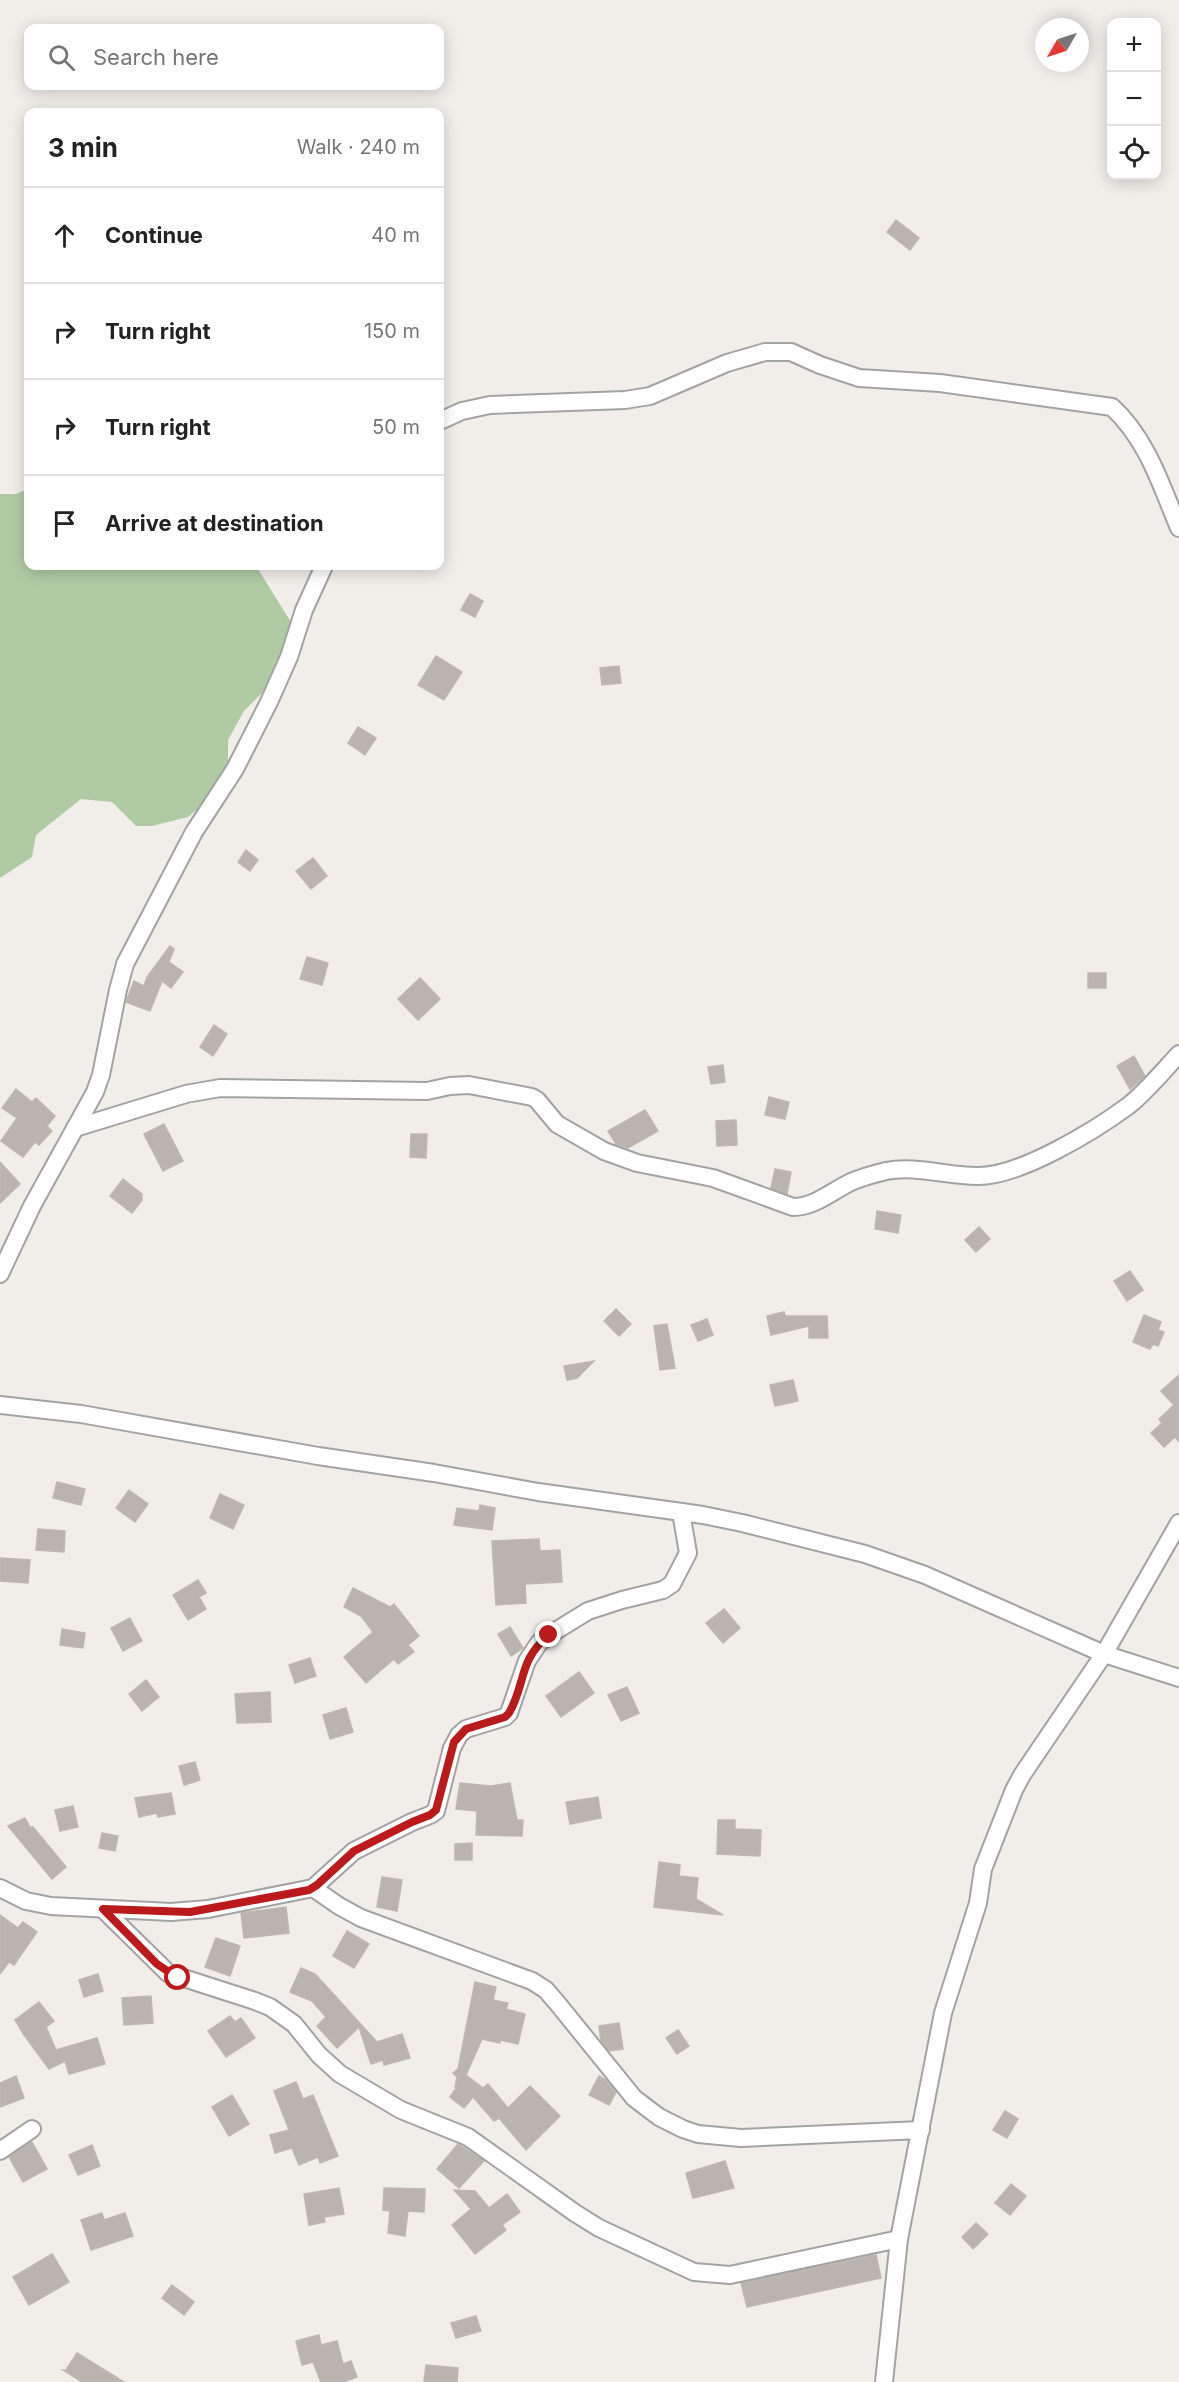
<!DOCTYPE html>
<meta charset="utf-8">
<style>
body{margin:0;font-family:Inter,sans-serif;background:#f2f2f2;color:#222}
.controls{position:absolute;right:18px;top:18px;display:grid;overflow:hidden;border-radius:12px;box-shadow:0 3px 15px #0003}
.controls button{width:54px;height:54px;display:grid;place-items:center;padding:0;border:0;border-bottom:2px solid #e0e0e0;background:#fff;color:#222;font:30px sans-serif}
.compass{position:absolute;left:1035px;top:18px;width:54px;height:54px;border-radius:50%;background:#fff;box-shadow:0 3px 15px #0003;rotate:231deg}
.stop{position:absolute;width:18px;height:18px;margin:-14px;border:4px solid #ba1a1b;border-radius:50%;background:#fff}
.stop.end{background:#ba1a1b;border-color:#fff;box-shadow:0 2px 6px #0008}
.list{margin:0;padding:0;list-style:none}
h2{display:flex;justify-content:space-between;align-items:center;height:78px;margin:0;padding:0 24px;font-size:26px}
h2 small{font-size:20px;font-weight:400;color:#767676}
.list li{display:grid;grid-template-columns:39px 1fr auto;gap:18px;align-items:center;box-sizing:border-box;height:96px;padding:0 24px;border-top:2px solid #e0e0e0}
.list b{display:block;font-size:22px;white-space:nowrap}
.list em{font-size:20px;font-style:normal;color:#767676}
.icon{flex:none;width:33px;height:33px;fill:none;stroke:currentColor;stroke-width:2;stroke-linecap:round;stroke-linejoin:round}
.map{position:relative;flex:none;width:1179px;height:2382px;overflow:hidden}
.search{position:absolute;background:#fff;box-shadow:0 3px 15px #0003;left:24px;top:24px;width:420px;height:66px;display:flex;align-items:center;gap:15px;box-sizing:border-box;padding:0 21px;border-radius:12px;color:#767676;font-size:22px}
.panel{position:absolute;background:#fff;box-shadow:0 3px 15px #0003;left:24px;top:108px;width:420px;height:462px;border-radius:12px}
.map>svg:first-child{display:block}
</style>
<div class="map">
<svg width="1179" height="2382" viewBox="0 0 1179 2382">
<rect width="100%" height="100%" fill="#f1eeea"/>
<!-- forest -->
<polygon fill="#b0cba4" points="28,489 28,566 256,566 294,627 286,659 264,691 244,711 228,740 228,769 214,795 188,817 152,826 136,826 112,802 81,799 36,835 32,857 0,878 0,494 16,494"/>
<!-- building -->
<g fill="#bab4b0" stroke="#c1b6ae" stroke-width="1.5">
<polygon points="896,220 919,238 910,250 887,232"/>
<polygon points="470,594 483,601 475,617 461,610"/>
<polygon points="436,656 462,672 444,700 418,685"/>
<polygon points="619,666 621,683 602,685 600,668"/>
<polygon points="358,727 376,738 365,755 348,743"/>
<polygon points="246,850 258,860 250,871 238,862"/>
<polygon points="313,858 327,876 311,889 296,871"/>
<polygon points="170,946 174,949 169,962 183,972 171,988 162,981 150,1011 126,1002 134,981 144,986 147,977"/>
<polygon points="307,957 328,963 322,985 300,979"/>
<rect x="1088" y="973" width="18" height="15"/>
<polygon points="420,978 440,999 418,1020 398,999"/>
<polygon points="214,1025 227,1034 213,1056 200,1047"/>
<polygon points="1134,1056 1145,1076 1130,1089 1117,1066"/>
<polygon points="723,1065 725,1082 711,1084 708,1067"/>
<polygon points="16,1089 32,1102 36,1098 55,1116 47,1126 52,1131 39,1145 35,1142 23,1157 1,1141 17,1118 2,1108"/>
<polygon points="769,1097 789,1102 785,1119 765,1115"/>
<polygon points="645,1110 658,1131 628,1148 616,1144 608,1131"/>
<polygon points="736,1120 737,1145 717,1146 716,1121"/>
<polygon points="164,1124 183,1161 163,1171 144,1134"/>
<polygon points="411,1134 427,1134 426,1158 410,1157"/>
<polygon points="0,1162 20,1184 0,1203"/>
<polygon points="775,1169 791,1172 787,1194 771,1188"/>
<polygon points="123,1179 142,1194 142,1200 132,1213 110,1196"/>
<polygon points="877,1211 901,1215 898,1233 875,1229"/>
<polygon points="979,1227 990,1239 976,1252 965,1240"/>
<polygon points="1130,1271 1143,1290 1127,1301 1114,1281"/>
<polygon points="616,1309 631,1324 619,1336 604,1321"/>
<polygon points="784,1312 785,1316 827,1316 828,1338 809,1338 809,1326 771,1335 767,1316"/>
<polygon points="1144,1315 1161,1322 1158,1330 1164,1332 1158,1346 1153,1344 1150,1349 1133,1342"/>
<polygon points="707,1319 713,1335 698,1341 691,1325"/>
<polygon points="667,1324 675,1368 660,1370 654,1326"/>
<polygon points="594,1361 577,1378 567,1380 564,1366"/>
<polygon points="1179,1375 1179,1442 1175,1437 1164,1447 1151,1433 1162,1423 1159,1419 1174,1405 1161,1391"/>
<polygon points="793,1380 798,1401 775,1406 770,1385"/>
<polygon points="57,1482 85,1489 81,1505 53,1498"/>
<polygon points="129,1490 148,1504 135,1522 116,1508"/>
<polygon points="220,1494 244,1505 233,1529 210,1518"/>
<polygon points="480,1505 495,1508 492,1530 454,1525 457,1508 479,1511"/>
<polygon points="38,1529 65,1531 64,1552 36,1550"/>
<polygon points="539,1539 540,1551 560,1550 562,1582 525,1584 526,1603 496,1605 492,1541"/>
<polygon points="0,1558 30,1560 28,1583 0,1581"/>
<polygon points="198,1580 206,1593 199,1597 206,1609 188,1620 173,1595"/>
<polygon points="353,1588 390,1607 394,1604 419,1636 408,1645 414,1652 398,1664 394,1659 366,1683 344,1657 373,1632 361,1616 344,1607"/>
<polygon points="724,1609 740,1628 723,1643 706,1623"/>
<polygon points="130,1618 142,1641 123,1651 111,1628"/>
<polygon points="510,1627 523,1648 511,1656 498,1634"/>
<polygon points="62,1629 85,1633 83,1648 60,1645"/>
<polygon points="310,1658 316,1676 295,1683 289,1665"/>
<polygon points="579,1672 594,1693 561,1717 546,1696"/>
<polygon points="146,1680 159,1697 142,1711 129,1694"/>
<polygon points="627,1687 639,1713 621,1721 608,1695"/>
<polygon points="270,1692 271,1722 237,1723 235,1694"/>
<polygon points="346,1708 353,1732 330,1739 323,1715"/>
<polygon points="195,1762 200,1780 184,1785 179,1766"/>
<polygon points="460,1783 491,1786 510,1783 517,1820 523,1820 522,1836 476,1835 477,1811 456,1809"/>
<polygon points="171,1793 175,1814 158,1817 157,1813 139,1817 135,1798"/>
<polygon points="598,1797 601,1818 570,1824 566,1802"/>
<polygon points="73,1806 78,1827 60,1831 55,1810"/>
<polygon points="25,1818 30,1827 33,1827 66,1867 52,1879 8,1826"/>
<polygon points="718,1820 735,1820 735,1829 761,1830 760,1856 717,1854"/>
<polygon points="102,1833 118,1836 115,1851 99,1848"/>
<polygon points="472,1843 472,1860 455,1860 455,1844"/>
<polygon points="659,1862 680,1865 679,1876 698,1878 696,1899 723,1915 654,1907"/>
<polygon points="382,1877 402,1880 397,1911 377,1907"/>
<polygon points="286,1907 289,1933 244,1938 241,1913"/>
<polygon points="0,1915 18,1928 23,1922 37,1932 14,1965 9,1962 0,1974"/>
<polygon points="347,1931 369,1944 354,1968 333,1956"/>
<polygon points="216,1938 240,1946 230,1976 205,1967"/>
<polygon points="301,1968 315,1974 377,2042 402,2034 410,2058 384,2065 383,2060 371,2064 359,2027 337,2048 317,2026 326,2017 312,2001 290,1992"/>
<polygon points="98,1974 103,1991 84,1997 79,1980"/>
<polygon points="475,1982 496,1987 493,2000 508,2003 506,2009 525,2014 518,2044 500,2040 500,2043 482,2039 466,2075 483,2088 488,2084 508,2108 530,2086 560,2116 526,2150 499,2118 494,2121 473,2097 464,2108 450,2097 457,2087 455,2087 457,2077 453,2073 458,2069"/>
<polygon points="151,1996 153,2023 124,2025 122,1998"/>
<polygon points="39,2002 54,2021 46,2027 56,2050 97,2038 105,2064 69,2074 65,2061 49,2069 24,2035 15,2020"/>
<polygon points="230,2016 235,2022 241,2018 255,2038 226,2057 208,2031"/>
<polygon points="619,2023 623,2049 609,2051 601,2041 599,2026"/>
<polygon points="678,2030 689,2046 677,2054 666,2038"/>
<polygon points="16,2076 24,2098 0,2107 0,2083"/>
<polygon points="599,2076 606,2080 616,2092 609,2105 589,2095"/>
<polygon points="296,2082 303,2099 313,2095 338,2156 320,2163 318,2157 299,2165 292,2148 275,2153 270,2135 289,2130 274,2091"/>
<polygon points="232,2095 249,2124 229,2136 212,2107"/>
<polygon points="1005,2111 1018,2119 1007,2138 993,2130"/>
<polygon points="32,2142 47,2169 23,2182 9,2157"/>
<polygon points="458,2144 484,2161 459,2188 437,2169"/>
<polygon points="92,2145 100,2166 78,2175 69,2155"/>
<polygon points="725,2161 734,2188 693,2198 686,2173"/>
<polygon points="1011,2184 1026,2196 1010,2215 995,2203"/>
<polygon points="339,2188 344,2214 324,2217 325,2222 309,2225 304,2194"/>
<polygon points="384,2188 425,2189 424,2212 408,2211 405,2236 388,2233 390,2211 383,2210"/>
<polygon points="454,2190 475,2191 489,2208 507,2194 520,2212 502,2225 506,2230 475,2254 452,2225 471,2209"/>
<polygon points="102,2213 104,2220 125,2213 133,2236 91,2250 81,2220"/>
<polygon points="976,2223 988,2234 973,2249 962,2237"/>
<polygon points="52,2254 69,2282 29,2305 13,2277"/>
<polygon points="876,2255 881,2278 747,2307 741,2283"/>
<polygon points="172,2285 194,2302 184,2315 162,2298"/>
<polygon points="476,2316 481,2331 456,2338 451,2323"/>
<polygon points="319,2335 321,2345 337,2341 343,2364 351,2361 357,2377 343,2382 321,2382 313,2362 302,2365 296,2341"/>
<polygon points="77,2353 124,2382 82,2382 63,2370 66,2370"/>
<polygon points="426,2365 458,2368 457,2382 424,2382"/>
</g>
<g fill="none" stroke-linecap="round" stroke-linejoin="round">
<defs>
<g id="minor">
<path d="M440,421L462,411L490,405L625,400L650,396L727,363L765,352H791L820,365L859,378L940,383L1112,407C1147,439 1161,485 1179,528"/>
<path d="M75,1128L186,1094L220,1088L427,1091L450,1086L469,1085L532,1097L537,1100L557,1124L604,1151L637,1163L713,1178L793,1207C815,1207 832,1191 851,1182C862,1177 874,1174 886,1171C915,1165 947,1176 977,1176C1019,1177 1094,1131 1128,1106C1146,1092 1163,1071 1179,1054"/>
<polyline points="0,1274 32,1206 95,1092 101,1075 118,990 125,964 194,832 235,769 269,702 289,657 304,610 324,566"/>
<polyline points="0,1405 81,1414 318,1456 434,1473 538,1492 703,1515 742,1523 865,1554 925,1575 1104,1654 1179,1678"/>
<polyline points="0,1888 26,1901 51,1906 171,1912 208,1909 313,1888 354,1851 412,1822 430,1815 436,1811 452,1748 459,1735 466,1729 505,1717 509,1713 527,1661 539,1643 549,1635 588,1611 622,1600 663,1590 672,1584 688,1553 681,1512"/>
<polyline points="313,1888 339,1906 361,1918 532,1981 546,1990 558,2004 634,2098 659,2117 683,2129 698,2134 741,2138 921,2130"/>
<polyline points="103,1909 168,1973 255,2001 270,2007 294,2024 319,2055 340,2074 401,2110 468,2137 575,2213 599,2228 694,2272 730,2275 899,2239"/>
<polyline points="0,2151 32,2129"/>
<polyline points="884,2382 899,2239 943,2013 978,1903 983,1869 1014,1790 1022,1775 1104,1654 1179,1523"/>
</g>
</defs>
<!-- minor casing -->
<use href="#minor" stroke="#a3a3a3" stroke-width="20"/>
<!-- minor -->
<use href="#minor" stroke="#fff" stroke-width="16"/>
</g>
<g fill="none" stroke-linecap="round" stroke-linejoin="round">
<!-- route -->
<path stroke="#ba1a1b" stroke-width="8" d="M178,1978L157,1964L103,1909L190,1912L309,1890L317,1885L354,1851L412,1822L430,1815L436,1810L454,1742L466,1729L505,1717L509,1713C526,1684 518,1660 549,1635"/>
</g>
</svg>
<div class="controls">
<button>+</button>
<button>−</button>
<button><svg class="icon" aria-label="locate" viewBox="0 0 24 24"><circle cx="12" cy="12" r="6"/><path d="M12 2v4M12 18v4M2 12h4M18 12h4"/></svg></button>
</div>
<svg class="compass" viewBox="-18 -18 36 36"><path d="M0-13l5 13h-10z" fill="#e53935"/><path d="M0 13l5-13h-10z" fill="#767676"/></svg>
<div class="stop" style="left:178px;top:1978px"></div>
<div class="stop end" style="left:549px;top:1635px"></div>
<div class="search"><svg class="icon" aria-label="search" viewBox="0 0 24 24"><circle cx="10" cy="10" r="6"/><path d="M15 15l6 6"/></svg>Search here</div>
<section class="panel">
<h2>3 min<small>Walk · 240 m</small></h2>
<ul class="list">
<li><svg class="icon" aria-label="ahead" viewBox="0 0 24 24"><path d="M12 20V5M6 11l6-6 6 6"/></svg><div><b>Continue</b></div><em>40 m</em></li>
<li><svg class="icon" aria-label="right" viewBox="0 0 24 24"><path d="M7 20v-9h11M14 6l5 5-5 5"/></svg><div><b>Turn right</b></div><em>150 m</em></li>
<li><svg class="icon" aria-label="right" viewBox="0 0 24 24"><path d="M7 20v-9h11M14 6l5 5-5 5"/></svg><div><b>Turn right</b></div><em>50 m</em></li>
<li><svg class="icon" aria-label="arrive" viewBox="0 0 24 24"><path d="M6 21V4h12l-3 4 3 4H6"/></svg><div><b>Arrive at destination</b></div></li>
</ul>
</section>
</div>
